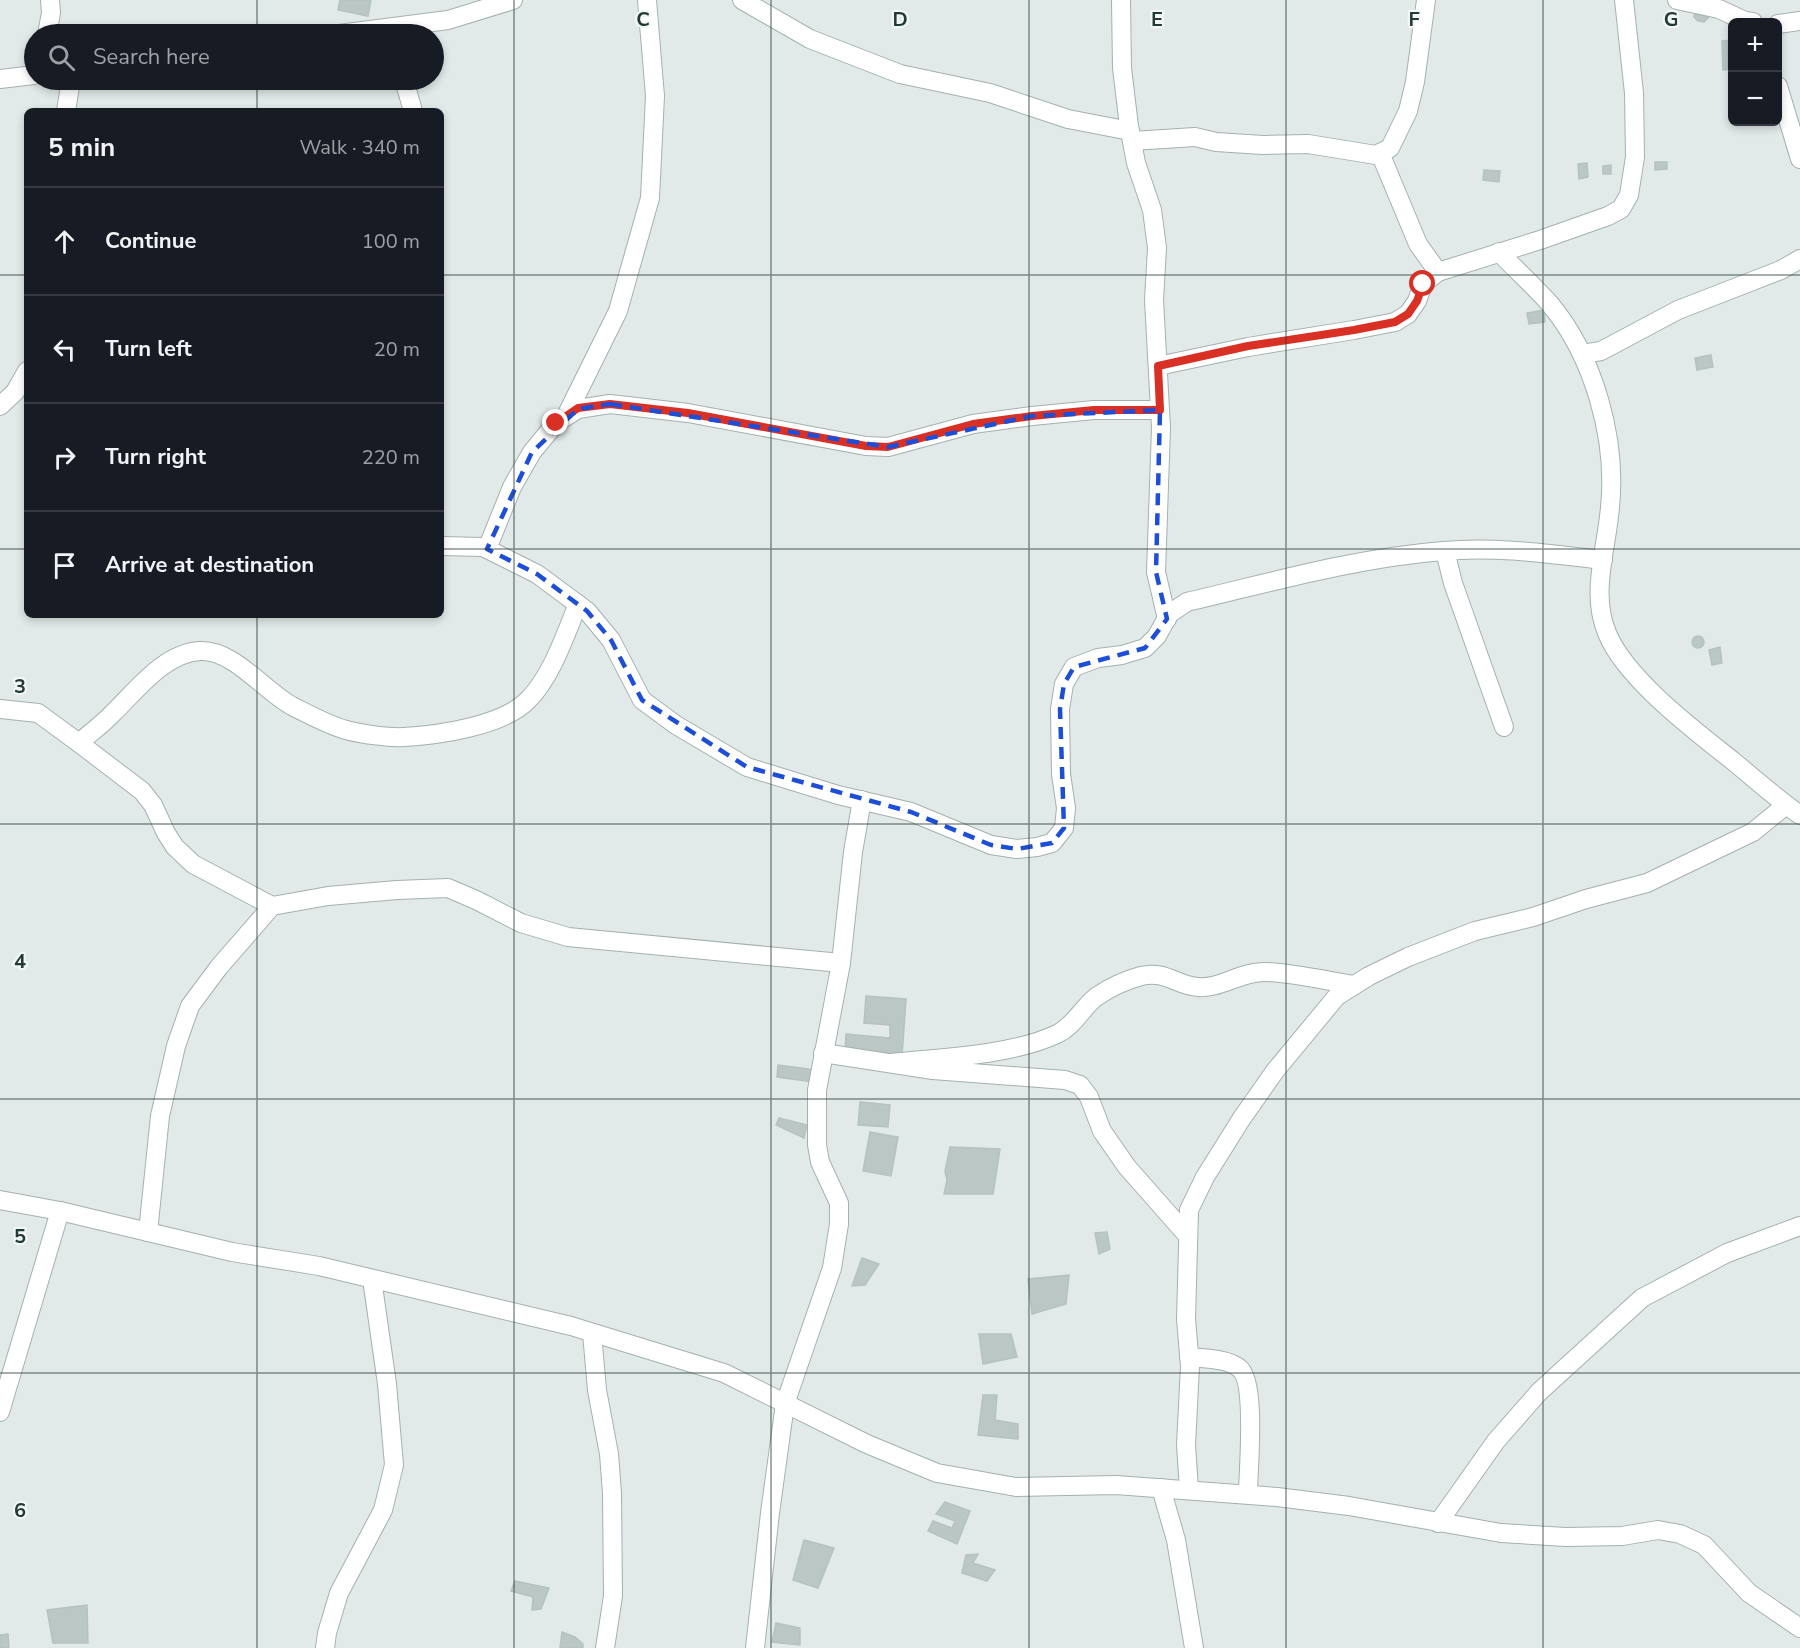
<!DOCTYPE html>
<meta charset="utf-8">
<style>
body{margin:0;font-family:"Nunito Sans",sans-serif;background:#242831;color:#f1f3f6}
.controls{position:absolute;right:18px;top:18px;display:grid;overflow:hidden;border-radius:9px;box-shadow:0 3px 9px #0003}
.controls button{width:54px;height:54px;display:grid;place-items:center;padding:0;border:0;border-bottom:2px solid #363941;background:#171b24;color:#f1f3f6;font:30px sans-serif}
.stop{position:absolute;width:18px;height:18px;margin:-14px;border:4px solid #d93025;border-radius:50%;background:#fff}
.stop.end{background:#d93025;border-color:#fff;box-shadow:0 2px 6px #0008}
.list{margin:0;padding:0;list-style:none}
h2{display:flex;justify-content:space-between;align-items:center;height:78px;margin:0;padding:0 24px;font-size:26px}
h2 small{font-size:20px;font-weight:400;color:#9ea1a6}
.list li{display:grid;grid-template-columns:39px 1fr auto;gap:18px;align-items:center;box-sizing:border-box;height:108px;padding:0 24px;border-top:2px solid #363941}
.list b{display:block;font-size:22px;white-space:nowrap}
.list em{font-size:20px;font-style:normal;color:#9ea1a6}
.icon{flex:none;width:33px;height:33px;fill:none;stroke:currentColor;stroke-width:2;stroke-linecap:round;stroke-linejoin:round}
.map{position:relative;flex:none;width:1800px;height:1648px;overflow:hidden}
.search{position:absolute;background:#171b24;box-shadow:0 3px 9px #0003;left:24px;top:24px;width:420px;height:66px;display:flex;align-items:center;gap:15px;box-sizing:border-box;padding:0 21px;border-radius:33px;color:#9ea1a6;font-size:22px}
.panel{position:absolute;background:#171b24;box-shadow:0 3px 9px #0003;left:24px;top:108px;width:420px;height:510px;border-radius:9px}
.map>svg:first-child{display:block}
</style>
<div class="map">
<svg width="1800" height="1648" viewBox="0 0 1800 1648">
<rect width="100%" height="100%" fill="#e1eae8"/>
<!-- building -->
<g fill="#bac7c4" stroke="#b4c3c0" stroke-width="1.5">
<polygon points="340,0 371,0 368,16 338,10"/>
<polygon points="1695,11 1709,15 1708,18 1704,22 1698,21 1694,17"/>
<circle cx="1671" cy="20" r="5.5"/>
<polygon points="1732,40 1732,69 1723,70 1722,41"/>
<polygon points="1655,162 1667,162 1667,169 1655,170"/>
<polygon points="1587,163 1588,177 1579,179 1578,164"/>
<polygon points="1611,165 1611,174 1603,174 1603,166"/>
<polygon points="1484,170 1500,171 1499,182 1483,180"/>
<polygon points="1544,310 1545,322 1529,324 1527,313"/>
<polygon points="1711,355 1713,367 1697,370 1695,358"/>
<circle cx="1698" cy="642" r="6"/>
<polygon points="1720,647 1722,663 1712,665 1709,650"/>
<polygon points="866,996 906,999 902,1056 845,1052 846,1034 890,1038 890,1025 864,1023"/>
<polygon points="778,1065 815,1070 813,1082 777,1077"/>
<polygon points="860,1102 890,1105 888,1127 858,1125"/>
<polygon points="779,1118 807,1125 804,1138 776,1125"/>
<polygon points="870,1132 898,1137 891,1176 863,1171"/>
<polygon points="950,1147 1000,1149 993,1194 944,1194 947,1180 945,1171"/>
<polygon points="1107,1232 1110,1249 1099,1254 1095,1233"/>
<polygon points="862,1258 879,1264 865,1285 852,1286"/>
<polygon points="1069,1275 1066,1304 1032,1314 1028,1279"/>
<polygon points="979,1334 1011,1334 1017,1357 983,1364"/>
<polygon points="983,1395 997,1395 995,1420 1018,1424 1018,1439 978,1435"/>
<polygon points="945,1502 970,1511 957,1544 928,1531 933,1521 952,1528 955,1521 936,1514"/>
<polygon points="804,1540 834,1548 818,1588 793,1580"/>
<polygon points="978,1554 973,1563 995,1570 987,1581 962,1573 966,1555"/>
<polygon points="515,1581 549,1588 541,1609 532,1610 533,1597 511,1591"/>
<polygon points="87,1605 88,1643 53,1643 47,1610"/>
<polygon points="776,1623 800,1628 800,1645 772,1642"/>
<polygon points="562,1632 575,1637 583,1644 583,1648 560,1648"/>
<polygon points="8,1634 9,1648 0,1648 0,1635"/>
</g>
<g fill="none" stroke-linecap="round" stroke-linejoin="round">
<defs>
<g id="street">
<polyline points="742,0 810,39 900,74 990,93 1068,119 1130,131"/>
<polyline points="1121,0 1122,68 1129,126 1136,163 1152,210 1157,248 1154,300 1161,428 1156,572 1167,619"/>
<polyline points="1677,0 1719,9 1745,21 1753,22"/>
<polyline points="1778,24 1800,21"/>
<polyline points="47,34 51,13 50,0"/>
<polyline points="339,34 448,20 513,0"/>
<polyline points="0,79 34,75"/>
<polyline points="404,80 413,111"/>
<polyline points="1778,86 1800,159"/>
<polyline points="66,111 71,80"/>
<polyline points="1132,141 1195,137 1216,142 1263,145 1308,144 1376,155 1390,148 1408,111 1415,82 1426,0"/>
<polyline points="1380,153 1418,244 1438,272"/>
<path d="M1499,252C1515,269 1534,286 1550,304C1594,357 1617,439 1610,507C1607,548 1590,593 1607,633C1625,678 1694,730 1733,761C1756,780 1775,797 1800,815"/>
<polyline points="1582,354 1601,351 1678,310 1781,270 1800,259"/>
<polyline points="1158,366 1248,347 1354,330 1395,322 1408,314 1417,301 1423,284 1438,272 1540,240 1608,216 1621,209 1629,195 1635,157 1634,93 1624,0"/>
<polyline points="0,406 15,392 27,371"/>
<polyline points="566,416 618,311 650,198 655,96 647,0"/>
<path d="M441,546L483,547L537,574L587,611L611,640L642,700L676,725L747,767L838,795L911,812L991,845L1017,849L1037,847L1052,843L1064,828L1066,808L1061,774L1060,709L1064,684L1074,667L1098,658L1122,655L1145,648L1157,636L1169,614L1187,602C1272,582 1356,558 1443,551C1496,546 1550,554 1603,560"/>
<polyline points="487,549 512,487 532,452 556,423 578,409 610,404 688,413 866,446 888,447 973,424 1032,416 1094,410 1160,410"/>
<polyline points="1445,551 1453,583 1504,727"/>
<polyline points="0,709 38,713 79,743 142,791 153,805 166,833 175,847 193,864 272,906"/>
<path d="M79,743C90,733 103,724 113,713C137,690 164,653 200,651C233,649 264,691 292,706C308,714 328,725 346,730C361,734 389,738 404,737C439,735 503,726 528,700C552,676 565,635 578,604"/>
<polyline points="823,1053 933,1070 1065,1080 1080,1085 1089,1097 1102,1131 1127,1167 1187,1235"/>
<path d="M891,1063C940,1058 1013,1055 1057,1034C1074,1026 1082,1008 1096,997C1109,988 1126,980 1141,976C1166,970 1177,986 1198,987C1220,989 1240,972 1264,972C1293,972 1325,981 1354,985"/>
<polyline points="0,1200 60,1211 232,1252 319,1266 571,1326 724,1373 867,1444 937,1473 1016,1487 1116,1485 1277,1497 1349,1506 1501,1533 1566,1537 1622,1536 1658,1530 1680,1534 1704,1545 1749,1593 1800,1628"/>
<polyline points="148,1232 160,1116 176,1046 190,1006 219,967 272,906 328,896 397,890 448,888 476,900 521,923 568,937 841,963"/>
<polyline points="592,1333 597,1390 609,1454 612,1493 613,1596 605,1648"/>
<path d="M1189,1357C1204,1359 1226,1358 1239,1368C1257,1381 1248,1471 1248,1494"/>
<polyline points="0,1412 60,1211"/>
<polyline points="1161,1488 1176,1540 1194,1648"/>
<polyline points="1189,1489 1186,1445 1190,1366 1186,1319 1189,1210 1205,1177 1242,1118 1275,1071 1337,996 1369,976 1408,957 1475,931 1533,917 1586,899 1647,883 1753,832 1786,805"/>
<polyline points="1438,1523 1496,1441 1539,1392 1642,1298 1727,1253 1800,1226"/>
<polyline points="325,1648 327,1633 339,1593 383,1510 394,1465 387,1384 372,1279"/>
<polyline points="755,1648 770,1513 785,1404 832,1268 839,1224 839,1203 820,1162 817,1145 817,1090 841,963 853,852 862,800"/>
</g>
</defs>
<!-- street casing -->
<use href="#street" stroke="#a4b1af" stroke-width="20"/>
<!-- street -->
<use href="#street" stroke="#fff" stroke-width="18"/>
</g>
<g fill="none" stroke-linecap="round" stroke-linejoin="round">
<!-- route -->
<polyline stroke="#d93025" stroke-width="8" points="556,423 578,408 610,404 688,413 866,446 888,447 973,424 1032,416 1094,410 1160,410 1158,366 1248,346 1354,330 1395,322 1408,314 1417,301 1423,284"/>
</g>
<!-- marked area -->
<path fill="none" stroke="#1d4ed8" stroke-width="4.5" stroke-dasharray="12 8" stroke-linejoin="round" d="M610,404L888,447L1032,416L1160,410L1156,572L1167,619L1145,648L1074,667L1064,684L1060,709L1064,828L1052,843L1017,849L991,845L911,812L747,767L642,700L611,640L587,611L537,574L487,549L532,452L578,409Z"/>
<!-- grid -->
<path fill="none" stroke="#233937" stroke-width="1.5" stroke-opacity="0.55" d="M257,0V34M514,0V1648M771,0V1648M1029,0V1648M1286,0V1648M1543,0V1648M257,80V111M0,275H27M441,275H1800M0,549H27M441,549H1800M257,615V1648M0,824H1800M0,1099H1800M0,1373H1800"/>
<g font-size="20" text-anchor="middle" font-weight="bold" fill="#233937" stroke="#f1f7f5" stroke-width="4.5" stroke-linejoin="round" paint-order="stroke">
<text x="643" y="26">C</text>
<text x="900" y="26">D</text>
<text x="1157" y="26">E</text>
<text x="1414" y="26">F</text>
<text x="1671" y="26">G</text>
<text x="20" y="693">3</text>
<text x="20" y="968">4</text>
<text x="20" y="1243">5</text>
<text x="20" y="1517">6</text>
</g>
</svg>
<div class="controls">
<button>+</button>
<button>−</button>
</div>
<div class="stop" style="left:1423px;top:284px"></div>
<div class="stop end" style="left:556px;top:423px"></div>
<div class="search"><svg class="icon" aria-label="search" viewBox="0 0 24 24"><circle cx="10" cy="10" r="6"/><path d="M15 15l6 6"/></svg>Search here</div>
<section class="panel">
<h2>5 min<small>Walk · 340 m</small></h2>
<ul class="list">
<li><svg class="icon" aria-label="ahead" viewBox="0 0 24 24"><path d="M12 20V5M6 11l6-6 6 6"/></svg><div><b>Continue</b></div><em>100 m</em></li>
<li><svg class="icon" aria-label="left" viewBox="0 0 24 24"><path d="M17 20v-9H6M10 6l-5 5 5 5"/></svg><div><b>Turn left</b></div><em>20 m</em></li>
<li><svg class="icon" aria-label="right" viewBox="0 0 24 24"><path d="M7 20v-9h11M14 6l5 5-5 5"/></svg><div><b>Turn right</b></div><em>220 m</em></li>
<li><svg class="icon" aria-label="arrive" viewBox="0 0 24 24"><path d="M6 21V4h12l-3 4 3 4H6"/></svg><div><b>Arrive at destination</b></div></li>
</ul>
</section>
</div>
